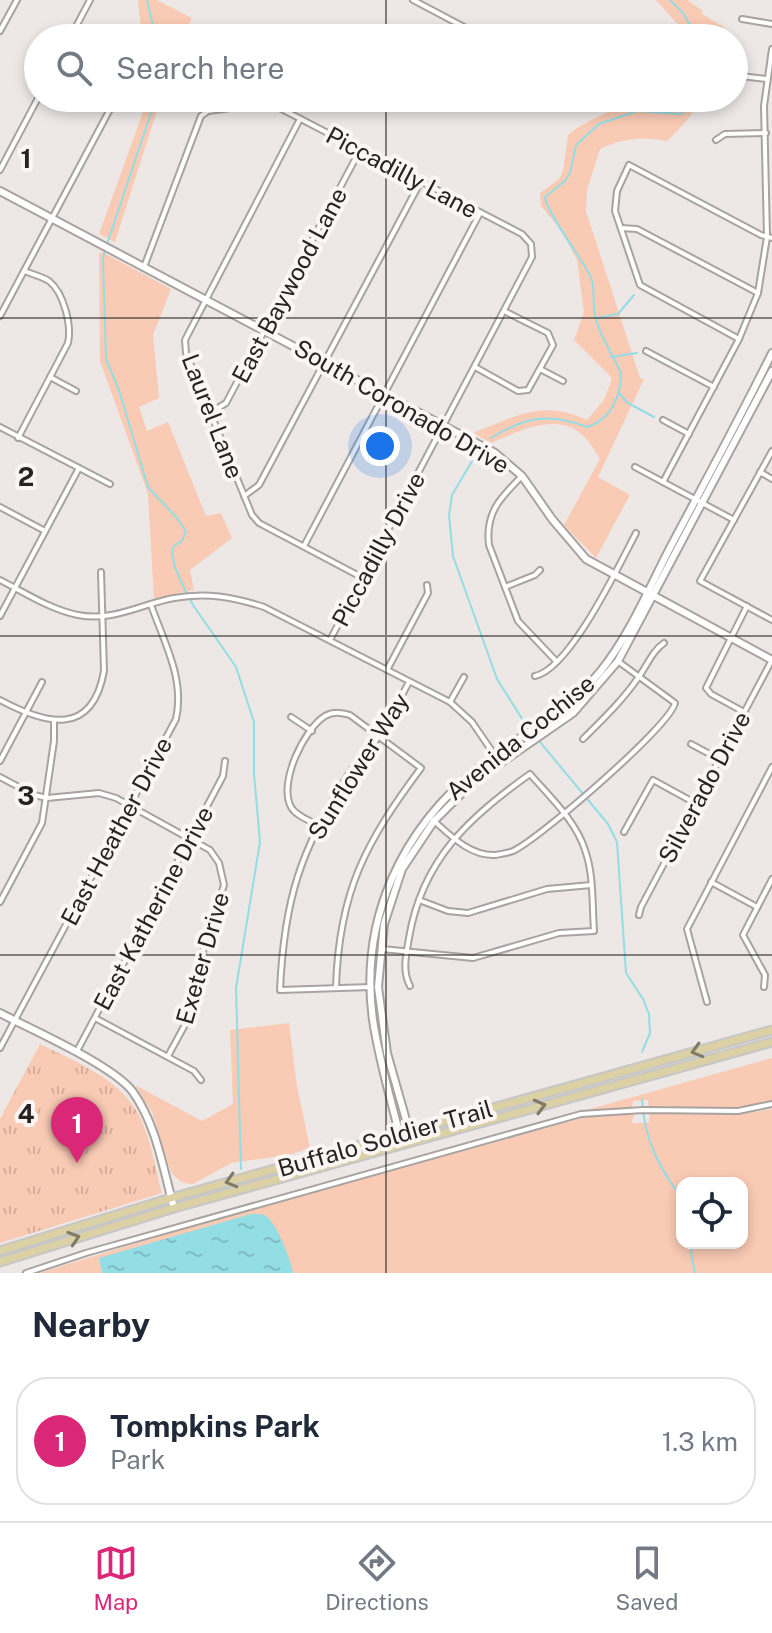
<!DOCTYPE html>
<style>
body{margin:0;font-family:"Public Sans",sans-serif;background:#f6f6f7;color:#1f2937}
.controls{position:absolute;right:24px;bottom:24px;display:grid;overflow:hidden;border-radius:16px;box-shadow:0 4px 12px #0003}
.controls button{width:72px;height:72px;display:grid;place-items:center;padding:0;border:0;border-bottom:2px solid #e0e1e3;background:#fff;color:#1f2937;font:40px sans-serif}
.you{position:absolute;left:380px;top:446px;width:28px;height:28px;margin:-20px;border:6px solid #fff;border-radius:50%;background:#1a73e8;box-shadow:0 0 0 12px #1a73e833}
.badge{display:grid;place-items:center;width:52px;height:52px;border-radius:50%;background:#db2777;color:#fff;font-size:26px;font-weight:700}
.pin{position:absolute;translate:-50% -66px;filter:drop-shadow(0 2px 4px #0008)}
.pin::after{content:'';position:absolute;top:42px;width:28px;height:24px;background:inherit;clip-path:polygon(0 0,100% 0,50% 100%)}
.list{margin:0;padding:0;list-style:none}
h2{display:flex;justify-content:space-between;align-items:center;height:104px;margin:0;padding:0 32px;font-size:34px}
h2 small{font-size:26px;font-weight:400;color:#747a83}
.list li{display:grid;grid-template-columns:52px 1fr auto;gap:24px;align-items:center;box-sizing:border-box;height:128px;margin:0 16px 16px;padding:0 16px;border:2px solid #e0e1e3;border-radius:32px}
.list b{display:block;font-size:30px;white-space:nowrap}
.list p{margin:0;font-size:26px;white-space:nowrap;color:#747a83}
.list em{font-size:26px;font-style:normal;color:#747a83}
.icon{flex:none;width:44px;height:44px;fill:none;stroke:currentColor;stroke-width:2;stroke-linecap:round;stroke-linejoin:round}
.map{position:relative;flex:none;width:772px;height:1273px;overflow:hidden}
.search{position:absolute;background:#fff;box-shadow:0 4px 12px #0003;left:24px;right:24px;top:24px;height:88px;display:flex;align-items:center;gap:20px;box-sizing:border-box;padding:0 28px;border-radius:44px;color:#747a83;font-size:30px}
.sheet{height:248px;background:#fff}
nav{display:flex;justify-content:space-around;align-items:center;box-sizing:border-box;height:112px;border-top:2px solid #e0e1e3;background:#fff;font-size:22px;color:#747a83}
nav a{display:grid;justify-items:center;gap:4px}
nav .on{color:#db2777}
.map>svg:first-child{display:block}
</style>
<div class="map">
<svg width="772" height="1273" viewBox="0 0 772 1273">
<defs>
<pattern id="park-tufts" width="24" height="20" patternUnits="userSpaceOnUse" patternTransform="scale(2)"><rect width="24" height="20" fill="#f9cab4"/><path d="M3 7l-1-3M5 7V3M7 7l1-3M15 17l-1-3M17 17v-4M19 17l1-3" fill="none" stroke="#d5ad9a"/></pattern>
<pattern id="water-ripples" width="26" height="14" patternUnits="userSpaceOnUse" patternTransform="scale(2)"><rect width="26" height="14" fill="#93dde4"/><path d="M2 4q2-2 4 0t4 0M15 11q2-2 4 0t4 0" fill="none" stroke="#7fbec3"/></pattern>
</defs>
<rect width="100%" height="100%" fill="#ede8e6"/>
<!-- green -->
<g fill="#f9cab4" fill-rule="evenodd">
<polygon points="138,0 157,0 192,18 183,38 142,38"/>
<polygon points="656,0 687,0 703,11 702,14 724,27 721,38 690,38"/>
<polygon points="148,98 161,98 115,242 99,234"/>
<path d="M681,98H703L684,124L667,141C642,136 623,138 600,149L587,190L586,211L640,378L644,379L598,477L630,495L596,558L564,525L600,459C595,451 589,440 581,434C557,412 516,432 491,443L475,434V432C519,416 541,399 587,420L604,400L612,378L574,340L584,312L577,260L561,230L541,206L540,193L559,179L563,171L568,135L574,130C586,122 615,108 627,105C646,101 670,116 681,98Z"/>
<polygon points="102,252 171,289 153,335 159,398 139,407 147,431 168,422 206,516 221,513 232,538 190,570 194,590 154,599 148,494 100,361 99,254"/>
<path d="M289,1023L297,1086L310,1148L289,1155L231,1163L193,1184C183,1184 177,1180 171,1172L152,1112L135,1085L202,1121L233,1104L230,1030Z"/>
<polygon points="772,1058 772,1101 736,1109 649,1109 648,1100 633,1101 632,1109 583,1111"/>
<path d="M772,1109V1273H39L189,1227L585,1117L634,1114L632,1123H649L650,1114L749,1113ZM682,1183H742V1243H682Z"/>
</g>
<!-- park -->
<path fill="url(#park-tufts)" d="M40,1044C76,1062 119,1078 139,1115C151,1139 155,1167 162,1193L0,1243V1119Z"/>
<!-- water -->
<path fill="url(#water-ripples)" d="M251,1214C253,1214 263,1214 264,1215C276,1220 291,1260 293,1273H102L99,1258Z"/>
<g fill="none" stroke-linecap="round" stroke-linejoin="round">
<!-- stream -->
<g stroke="#93dde4" stroke-width="2">
<polyline points="147,0 156,38"/>
<polyline points="670,0 683,13 698,38"/>
<polyline points="107,244 156,98"/>
<polyline points="105,250 103,259 106,359 119,390 148,487 176,517 186,531 182,541 174,546 172,552 175,567 183,586 193,605 236,667 254,722 254,774 260,842 236,988 241,1169"/>
<polyline points="597,318 618,314 634,295"/>
<polyline points="611,357 637,353"/>
<polyline points="619,393 628,403 654,417"/>
<path d="M491,438C525,417 549,412 587,427C611,420 621,396 621,373C612,353 600,337 595,316C592,302 596,285 589,273C581,259 545,209 545,197L565,181L570,173L576,145L599,124L637,111L681,114L687,109V98"/>
<polyline points="475,456 452,495 449,515 453,556 497,679 526,725"/>
<polyline points="540,742 608,824 617,842 626,973 643,999 649,1014 650,1033 642,1052"/>
<path d="M642,1099C644,1138 658,1167 682,1198"/>
<polyline points="693,1243 691,1253 695,1273"/>
</g>
<defs>
<g id="street">
<polyline points="413,0 485,38"/>
<polyline points="742,19 772,24"/>
<polyline points="0,31 17,0"/>
<polyline points="70,38 90,0"/>
<polyline points="741,76 767,79"/>
<polyline points="300,119 185,340 186,353 252,515 259,523 363,578"/>
<polyline points="716,140 725,134 766,133"/>
<polyline points="0,170 38,98"/>
<polyline points="621,228 637,229 758,293"/>
<polyline points="144,267 201,116 208,111 270,103 522,234 531,244 532,257 330,640"/>
<polyline points="0,316 116,98"/>
<polyline points="739,339 640,285 615,211 617,191 629,165 761,235 772,238"/>
<polyline points="646,351 714,387"/>
<polyline points="475,367 518,391 528,390 553,345 548,333 504,311"/>
<polyline points="540,369 563,381"/>
<polyline points="50,377 76,391"/>
<polyline points="210,413 226,403 360,150"/>
<polyline points="663,420 689,434"/>
<polyline points="0,427 110,484"/>
<path d="M18,438L68,343C72,326 64,293 49,281C43,277 32,274 24,271"/>
<polyline points="772,451 700,581 772,620"/>
<polyline points="635,467 734,520"/>
<polyline points="760,472 772,479"/>
<path d="M522,476C500,498 485,513 489,545L518,621L556,661"/>
<polyline points="663,482 739,339 758,293 767,237 764,106 772,49"/>
<polyline points="244,496 259,485 421,181"/>
<polyline points="0,507 45,531"/>
<polyline points="304,546 480,213"/>
<path d="M0,580C24,592 51,610 78,615C113,622 141,604 174,598C206,592 233,597 264,607L450,702L472,722L500,763"/>
<polyline points="505,587 535,575 540,570"/>
<polyline points="0,616 79,468"/>
<polyline points="387,670 428,593 427,585"/>
<path d="M535,676C570,669 619,565 636,533"/>
<path d="M0,700C45,724 92,738 104,671L101,572"/>
<polyline points="450,702 464,677"/>
<polyline points="744,712 711,694 706,688 747,606"/>
<polyline points="291,717 312,731"/>
<path d="M583,739C603,719 622,701 638,678C647,666 652,651 664,643"/>
<polyline points="691,744 719,759"/>
<polyline points="0,761 42,682"/>
<polyline points="0,777 34,795 47,798 99,793 116,798 210,850 219,863 224,885 204,947 187,1021 168,1056"/>
<path d="M433,820C451,836 470,856 495,855C501,854 508,853 513,851C538,840 670,726 675,703L619,662"/>
<path d="M317,825C309,820 296,816 291,807C278,783 304,729 325,716C334,711 341,713 350,715L421,768C365,843 339,892 336,987"/>
<polyline points="624,832 653,780 695,803"/>
<polyline points="711,882 757,907"/>
<polyline points="419,900 448,911 468,913 547,889 591,885"/>
<polyline points="0,902 42,823 54,741 54,721"/>
<polyline points="639,915 641,907 772,660"/>
<path d="M382,949L473,958L559,933L594,931C592,904 594,875 585,850C576,821 550,797 530,774C469,817 422,860 409,938C406,955 402,971 410,986"/>
<path d="M371,987L280,990C284,901 300,850 348,775C357,761 370,750 379,736C391,720 399,700 409,682"/>
<polyline points="764,987 765,975 743,935 772,879"/>
<polyline points="707,1002 687,929 772,767"/>
<polyline points="95,1018 194,1071 201,1080"/>
<path d="M0,1048L176,719C185,679 164,642 151,605"/>
<polyline points="77,1051 223,776 225,761"/>
<polyline points="26,1273 86,1253 581,1114 643,1110 738,1111 772,1104"/>
</g>
<g id="secondary">
<polyline points="0,191 495,453 522,476 552,519 586,559 772,660"/>
<path d="M0,1013C32,1030 113,1065 133,1092C157,1126 163,1169 174,1208"/>
<polyline points="412,1141 387,1053 378,987 384,924 402,869 434,821 473,782 573,713 618,661 772,371"/>
<path d="M402,1144C392,1103 379,1061 373,1020C359,919 402,828 481,766C520,735 567,712 600,672C630,635 649,588 671,546C705,482 740,418 772,353"/>
</g>
<g id="primary">
<polyline points="0,1251 171,1198 772,1030"/>
<polyline points="0,1262 174,1208 772,1042"/>
</g>
</defs>
<!-- street casing -->
<use href="#street" stroke="#a8a3a1" stroke-width="8"/>
<!-- secondary casing -->
<use href="#secondary" stroke="#a8a3a1" stroke-width="10"/>
<!-- primary casing -->
<use href="#primary" stroke="#c7c6c6" stroke-width="11"/>
<!-- street -->
<use href="#street" stroke="#fff" stroke-width="4"/>
<!-- secondary -->
<use href="#secondary" stroke="#fff" stroke-width="6"/>
<!-- primary -->
<use href="#primary" stroke="#dcd1a5" stroke-width="7"/>
</g>
<!-- one-way arrows -->
<defs><path id="oneway-chevron" d="M-2-3.5L2.5 0L-2 3.5" fill="none" stroke-width="1.6" stroke-linecap="round" stroke-linejoin="round" transform="scale(2)"/></defs>
<g stroke="#817a64">
<use href="#oneway-chevron" transform="translate(697 1051) rotate(164)"/>
<use href="#oneway-chevron" transform="translate(540 1106) rotate(-15)"/>
<use href="#oneway-chevron" transform="translate(231 1181) rotate(164)"/>
<use href="#oneway-chevron" transform="translate(74 1238) rotate(-18)"/>
</g>
<!-- grid -->
<path fill="none" stroke="#262423" stroke-width="2" stroke-opacity="0.55" d="M386,0V38M386,98V1273M0,318H772M0,636H772M0,955H772"/>
<g text-anchor="middle" dominant-baseline="central" stroke-width="8" stroke-linejoin="round" paint-order="stroke">
<!-- street labels -->
<g font-size="24" fill="#262423" stroke="#fbf6f3">
<text transform="translate(402 172) rotate(28)">Piccadilly Lane</text>
<text transform="translate(289 285) rotate(-62)">East Baywood Lane</text>
<text transform="translate(402 406) rotate(30)">South Coronado Drive</text>
<text transform="translate(213 416) rotate(69)">Laurel Lane</text>
<text transform="translate(378 549) rotate(-62)">Piccadilly Drive</text>
<text transform="translate(520 737) rotate(-39)">Avenida Cochise</text>
<text transform="translate(358 766) rotate(-58)">Sunflower Way</text>
<text transform="translate(704 787) rotate(-62)">Silverado Drive</text>
<text transform="translate(116 831) rotate(-62)">East Heather Drive</text>
<text transform="translate(153 908) rotate(-62)">East Katherine Drive</text>
<text transform="translate(202 958) rotate(-74)">Exeter Drive</text>
<text transform="translate(385 1138) rotate(-16)">Buffalo Soldier Trail</text>
</g>
</g>
<g font-size="26" text-anchor="middle" font-weight="bold" fill="#262423" stroke="#fbf6f3" stroke-width="8" stroke-linejoin="round" paint-order="stroke">
<text x="26" y="168">1</text>
<text x="26" y="486">2</text>
<text x="26" y="805">3</text>
<text x="26" y="1123">4</text>
</g>
</svg>
<div class="controls">
<button><svg class="icon" aria-label="locate" viewBox="0 0 24 24"><circle cx="12" cy="12" r="6"/><path d="M12 2v4M12 18v4M2 12h4M18 12h4"/></svg></button>
</div>
<div class="you"></div>
<div class="pin badge" style="left:77px;top:1163px">1</div>
<div class="search"><svg class="icon" aria-label="search" viewBox="0 0 24 24"><circle cx="10" cy="10" r="6"/><path d="M15 15l6 6"/></svg>Search here</div>
</div>
<section class="sheet">
<h2>Nearby<small></small></h2>
<ul class="list">
<li><span class="badge">1</span><div><b>Tompkins Park</b><p>Park</p></div><em>1.3 km</em></li>
</ul>
</section>
<nav>
<a class="on"><svg class="icon" aria-label="map" viewBox="0 0 24 24"><path d="M3 6l6-2 6 2 6-2v14l-6 2-6-2-6 2zM9 4v14M15 6v14"/></svg>Map</a>
<a><svg class="icon" aria-label="directions" viewBox="0 0 24 24"><path d="M12 3l9 9-9 9-9-9zM9 14v-3h6M13 9l2 2-2 2"/></svg>Directions</a>
<a><svg class="icon" aria-label="saved" viewBox="0 0 24 24"><path d="M7 4h10v16l-5-4-5 4z"/></svg>Saved</a>
</nav>
